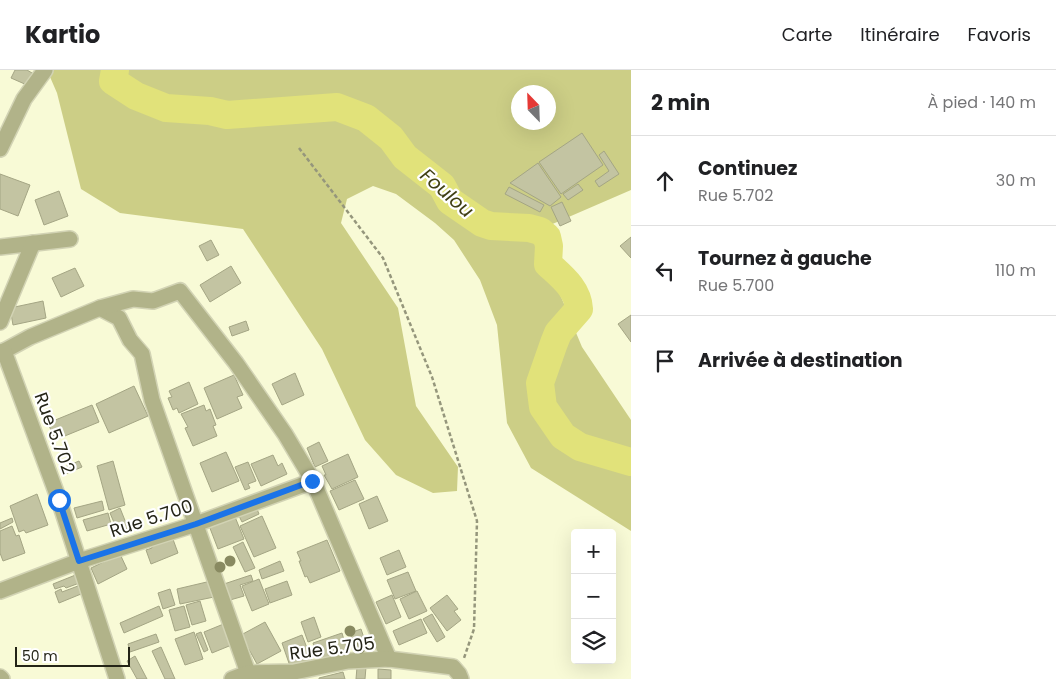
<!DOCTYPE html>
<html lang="fr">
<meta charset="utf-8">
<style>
body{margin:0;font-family:Poppins,sans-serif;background:#f2f2f2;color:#202124}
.controls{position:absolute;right:15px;bottom:15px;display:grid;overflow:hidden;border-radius:5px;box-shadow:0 5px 20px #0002}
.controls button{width:45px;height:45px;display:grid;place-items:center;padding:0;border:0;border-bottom:1px solid #e0e0e0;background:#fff;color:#202124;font:25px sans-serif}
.compass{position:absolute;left:511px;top:15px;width:45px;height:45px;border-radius:50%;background:#fff;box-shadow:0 5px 20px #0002;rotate:337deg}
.scale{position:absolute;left:15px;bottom:12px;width:115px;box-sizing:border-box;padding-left:5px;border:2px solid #242417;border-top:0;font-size:14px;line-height:18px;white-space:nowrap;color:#242417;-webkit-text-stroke:4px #fff;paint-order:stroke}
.stop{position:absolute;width:15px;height:15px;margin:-11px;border:4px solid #1a73e8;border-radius:50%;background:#fff}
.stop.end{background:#1a73e8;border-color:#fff;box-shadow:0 1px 5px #0008}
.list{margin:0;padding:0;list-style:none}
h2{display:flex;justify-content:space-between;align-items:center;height:65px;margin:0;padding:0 20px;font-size:21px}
h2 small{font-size:16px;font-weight:400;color:#757577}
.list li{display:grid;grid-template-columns:32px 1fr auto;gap:15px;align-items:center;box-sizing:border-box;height:90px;padding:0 20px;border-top:1px solid #e0e0e0}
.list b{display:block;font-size:19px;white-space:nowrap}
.list p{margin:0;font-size:16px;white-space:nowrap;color:#757577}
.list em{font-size:16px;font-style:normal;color:#757577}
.icon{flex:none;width:28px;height:28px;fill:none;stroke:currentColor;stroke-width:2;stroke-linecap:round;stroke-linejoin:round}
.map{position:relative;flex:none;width:631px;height:609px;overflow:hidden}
header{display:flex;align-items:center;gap:30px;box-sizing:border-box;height:70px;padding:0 25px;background:#fff;border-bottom:1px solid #e0e0e0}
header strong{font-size:24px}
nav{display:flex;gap:28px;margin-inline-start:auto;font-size:18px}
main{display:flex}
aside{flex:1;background:#fff}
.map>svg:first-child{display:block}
</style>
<header>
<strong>Kartio</strong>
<nav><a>Carte</a><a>Itinéraire</a><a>Favoris</a></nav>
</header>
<main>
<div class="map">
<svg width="631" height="609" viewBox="0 0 631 609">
<rect width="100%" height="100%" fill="#f8fad6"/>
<!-- green -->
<path fill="#ccce86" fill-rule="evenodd" d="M47,0H631V120L534,162L582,277L631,350V461L531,398L507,353L497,255L480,210L454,170L435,153L396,124L373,116L347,129L341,153L398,238L416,336L458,397L457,421L433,423L396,405L365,370L322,279L243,159L120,143L81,119L57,23ZM518,22H548V52H518Z"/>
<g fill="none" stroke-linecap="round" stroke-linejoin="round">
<!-- river -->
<path stroke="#e1e27a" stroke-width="28" d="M115,0L113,11L136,26L166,38L210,41L227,45L337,37L366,48L391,68L405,87L442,116L450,131L482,153L491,156L529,158L540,161L547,167L549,176L548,194C562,207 578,219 579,239L558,263L554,273L540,313L543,337L563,366L580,377L631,392"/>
</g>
<!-- building -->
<g fill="#c3c4a2" stroke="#a4a584">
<polygon points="15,0 27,0 32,3 27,15 11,8"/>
<polygon points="582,63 603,95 561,124 539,92"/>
<polygon points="604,81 619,104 599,117 595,111 609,101 599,85"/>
<polygon points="538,93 561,127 550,136 510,113"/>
<polygon points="0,104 30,115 18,146 0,139"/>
<polygon points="578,114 583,120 568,130 563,124"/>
<polygon points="509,117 544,135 540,142 505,124"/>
<polygon points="59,121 68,146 44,155 35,130"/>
<polygon points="562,132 571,151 560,156 551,137"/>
<polygon points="631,167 631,188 620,176"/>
<polygon points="211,170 219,185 207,191 199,176"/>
<polygon points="231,196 241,213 210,232 200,215"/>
<polygon points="75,198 84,216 61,227 52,208"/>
<polygon points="43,231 46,248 13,255 10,238"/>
<polygon points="631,245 631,272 618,254"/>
<polygon points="246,251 249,260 232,266 229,257"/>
<polygon points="295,303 304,325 282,335 272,314"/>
<polygon points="234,305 243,325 237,327 242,338 217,349 204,318"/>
<polygon points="189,312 198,334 179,343 177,338 173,340 168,328 172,327 169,321"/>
<polygon points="134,316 148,346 109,363 96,334"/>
<polygon points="92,335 99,352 55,370 48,353"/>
<polygon points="204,335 206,341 210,339 216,355 213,356 217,366 193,376 185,358 188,357 181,344"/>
<polygon points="319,372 328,391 315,397 307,378"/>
<polygon points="226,382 239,411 212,422 200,393"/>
<polygon points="348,384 358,407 332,419 324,405 326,405 322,396"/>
<polygon points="273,385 278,396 282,393 287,404 261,416 251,394"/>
<polygon points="79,391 82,397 63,405 60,399"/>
<polygon points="113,391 125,435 109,440 97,396"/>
<polygon points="248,392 256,411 248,414 250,418 245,420 235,397"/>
<polygon points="355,410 364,429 339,440 330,421"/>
<polygon points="37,424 48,455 26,463 24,460 19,462 10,436"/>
<polygon points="377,426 388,451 369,459 359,434"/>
<polygon points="102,431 104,440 77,448 74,438"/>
<polygon points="255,434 259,444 242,452 237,442"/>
<polygon points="120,438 128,458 118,462 110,443"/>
<polygon points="233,442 244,469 218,479 208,453"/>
<polygon points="108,443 111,454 87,461 83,450"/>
<polygon points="262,446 276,478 254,487 240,456"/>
<polygon points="12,448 13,452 0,459 0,453"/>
<polygon points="12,456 16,466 19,465 25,483 3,491 0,483 0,461"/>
<polygon points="170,461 178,483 151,494 146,480 152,478 149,469"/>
<polygon points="327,470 340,501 310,513 307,506 305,507 299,491 301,491 297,482"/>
<polygon points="243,472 255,498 245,502 233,477"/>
<polygon points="399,480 406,497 387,505 380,488"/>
<polygon points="120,484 127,499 98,514 91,498"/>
<polygon points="280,491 284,501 262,509 259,500"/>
<polygon points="408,502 416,521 395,529 387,510"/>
<polygon points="78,504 82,512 66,518 64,516 55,519 53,514"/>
<polygon points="251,505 253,511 240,515 244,526 230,530 224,514"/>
<polygon points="259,509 269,534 252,541 242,516"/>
<polygon points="211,511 214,527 180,534 177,519"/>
<polygon points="287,511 292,525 270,533 265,519"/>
<polygon points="78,516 81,524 59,533 55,522 61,519 62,522"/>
<polygon points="170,519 175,535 163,539 158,523"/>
<polygon points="417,521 427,541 409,549 400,529"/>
<polygon points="392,525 401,547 386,554 376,532"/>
<polygon points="447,525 458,539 454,541 461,550 447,561 430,538"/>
<polygon points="200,531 206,551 192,555 186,535"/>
<polygon points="159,536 163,546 124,563 120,553"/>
<polygon points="184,536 190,557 175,561 169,540"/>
<polygon points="432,544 445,567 437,572 423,549"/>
<polygon points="314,547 321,567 308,572 301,552"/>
<polygon points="421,549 427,563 399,575 393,561"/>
<polygon points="265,552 281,581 257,594 241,565"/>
<polygon points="226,553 234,574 212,583 204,562"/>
<polygon points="361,559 365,571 354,575 350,563"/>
<polygon points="194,562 203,589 185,595 175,569"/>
<polygon points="201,562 208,580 204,582 196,564"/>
<polygon points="342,563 348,584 319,594 313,573"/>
<polygon points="156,564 159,572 130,582 128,574"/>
<polygon points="302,565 312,591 291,599 282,573"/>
<polygon points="161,577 175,609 165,609 152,581"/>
<polygon points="135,586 147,609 137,609 127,591"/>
<polygon points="357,597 366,597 365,609 356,609"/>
<polygon points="378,599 391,600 391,609 378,609"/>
<polygon points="343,602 345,609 319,609 319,608"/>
</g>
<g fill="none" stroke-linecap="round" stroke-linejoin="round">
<defs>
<g id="minor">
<polyline points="0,79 24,29 45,0"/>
<polyline points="0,177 70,169"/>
<polyline points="100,238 119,248 130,270 142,284 152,330 248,603"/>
<polyline points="0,252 33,173"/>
<polyline points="4,281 30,267 100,238 133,229 153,231 180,221 236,293 285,364 313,411 389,589"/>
<polyline points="0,282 4,281 59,430 117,609"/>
<polyline points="0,521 79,491 196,454 313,411"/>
<polyline points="0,607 2,609"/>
<polyline points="232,609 248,603 294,602 348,591 389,589 453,597 459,604 461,609"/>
</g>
</defs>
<!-- minor casing -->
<use href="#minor" stroke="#d2d3b4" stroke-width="18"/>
<!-- path -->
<polyline stroke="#95967c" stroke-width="2.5" stroke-dasharray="4 2.5" stroke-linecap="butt" points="299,78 383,188 432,307 477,451 474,559 464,588"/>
<!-- minor -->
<use href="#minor" stroke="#b1b389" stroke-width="15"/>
</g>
<!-- trees -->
<g fill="#898a61">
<circle cx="230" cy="491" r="5.5"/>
<circle cx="220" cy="497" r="5.5"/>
<circle cx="350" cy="561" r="5.5"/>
<circle cx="360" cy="578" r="5.5"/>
</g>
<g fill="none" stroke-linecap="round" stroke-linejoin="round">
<!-- route -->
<polyline stroke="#1a73e8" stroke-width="6" points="59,430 79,491 196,454 312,411"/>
</g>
<g text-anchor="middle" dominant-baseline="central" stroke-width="4.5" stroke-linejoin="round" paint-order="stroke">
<!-- street labels -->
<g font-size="18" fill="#242417" stroke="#fff">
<text transform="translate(55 363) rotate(70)">Rue 5.702</text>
<text transform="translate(151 448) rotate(-18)">Rue 5.700</text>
<text transform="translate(332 578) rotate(-7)">Rue 5.705</text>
</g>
<!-- water labels -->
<g font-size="19" font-style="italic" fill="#404014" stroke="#fff">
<text transform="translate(447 123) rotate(41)">Foulou</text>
</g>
</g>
</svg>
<div class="controls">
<button>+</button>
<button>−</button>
<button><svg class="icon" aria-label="layers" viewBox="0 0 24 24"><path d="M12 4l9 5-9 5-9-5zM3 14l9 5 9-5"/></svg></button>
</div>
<svg class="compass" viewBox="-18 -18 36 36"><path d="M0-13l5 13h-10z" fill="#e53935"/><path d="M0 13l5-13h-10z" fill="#757577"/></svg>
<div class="scale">50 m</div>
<div class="stop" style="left:59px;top:430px"></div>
<div class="stop end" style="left:312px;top:411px"></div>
</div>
<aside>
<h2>2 min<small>À pied · 140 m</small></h2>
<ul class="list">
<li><svg class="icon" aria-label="ahead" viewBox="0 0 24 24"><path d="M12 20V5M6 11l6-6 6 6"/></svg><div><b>Continuez</b><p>Rue 5.702</p></div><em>30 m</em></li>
<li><svg class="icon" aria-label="left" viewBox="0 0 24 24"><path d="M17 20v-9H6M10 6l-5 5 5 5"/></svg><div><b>Tournez à gauche</b><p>Rue 5.700</p></div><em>110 m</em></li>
<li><svg class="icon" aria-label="arrive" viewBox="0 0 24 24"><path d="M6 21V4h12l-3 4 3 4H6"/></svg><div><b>Arrivée à destination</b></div></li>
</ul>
</aside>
</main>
